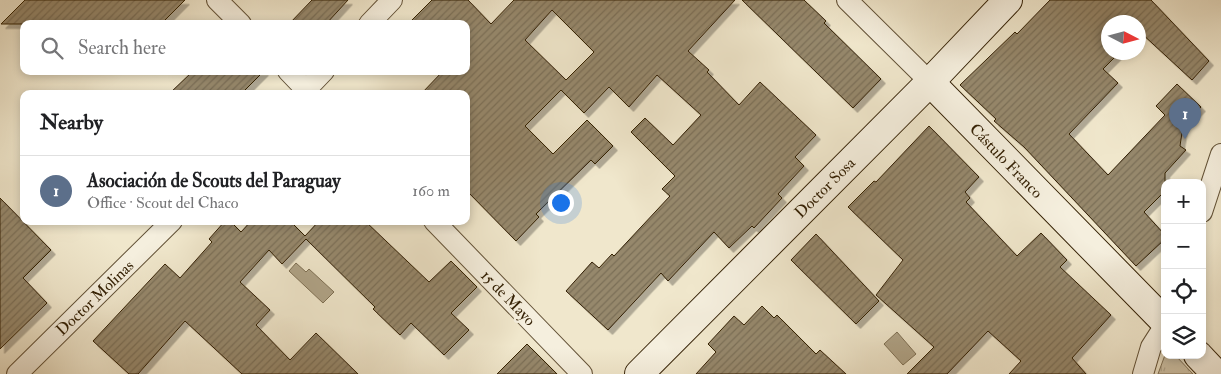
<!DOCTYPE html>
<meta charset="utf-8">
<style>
body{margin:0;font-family:"IM FELL Double Pica",serif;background:#f2f2f2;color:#202124}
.controls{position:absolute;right:15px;bottom:15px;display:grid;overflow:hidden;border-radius:10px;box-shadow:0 2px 8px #0003}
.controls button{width:45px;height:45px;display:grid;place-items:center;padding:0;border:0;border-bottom:1px solid #e0e0e0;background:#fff;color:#202124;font:25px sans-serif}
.compass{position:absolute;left:1101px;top:15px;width:45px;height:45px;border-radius:50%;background:#fff;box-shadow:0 2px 8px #0003;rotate:96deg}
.you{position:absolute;left:560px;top:202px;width:18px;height:18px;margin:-12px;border:4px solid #fff;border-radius:50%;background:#1a73e8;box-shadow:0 0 0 8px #1a73e833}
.badge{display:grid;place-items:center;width:32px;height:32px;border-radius:50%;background:#111827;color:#fff;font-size:16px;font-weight:700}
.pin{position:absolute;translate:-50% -41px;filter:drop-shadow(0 1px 2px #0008)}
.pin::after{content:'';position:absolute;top:26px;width:18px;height:15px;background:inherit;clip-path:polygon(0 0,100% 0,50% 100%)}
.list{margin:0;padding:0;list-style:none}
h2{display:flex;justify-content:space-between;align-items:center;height:65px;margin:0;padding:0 20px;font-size:21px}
h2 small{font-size:16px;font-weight:400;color:#757577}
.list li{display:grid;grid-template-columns:32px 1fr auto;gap:15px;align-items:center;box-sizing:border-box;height:70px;padding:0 20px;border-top:1px solid #e0e0e0}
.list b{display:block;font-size:19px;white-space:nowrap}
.list p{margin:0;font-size:16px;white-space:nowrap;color:#757577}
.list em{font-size:16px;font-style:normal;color:#757577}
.icon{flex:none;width:28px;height:28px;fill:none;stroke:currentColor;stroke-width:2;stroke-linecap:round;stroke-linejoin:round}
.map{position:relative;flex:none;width:1221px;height:374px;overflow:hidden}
.search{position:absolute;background:#fff;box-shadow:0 2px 8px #0003;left:20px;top:20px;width:450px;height:55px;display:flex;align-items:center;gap:12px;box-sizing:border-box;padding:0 18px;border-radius:10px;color:#757577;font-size:19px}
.panel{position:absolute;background:#fff;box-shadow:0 2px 8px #0003;left:20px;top:90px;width:450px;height:135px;border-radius:10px}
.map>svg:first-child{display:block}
</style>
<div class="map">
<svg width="1221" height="374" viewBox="0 0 1221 374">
<defs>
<pattern id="grass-tufts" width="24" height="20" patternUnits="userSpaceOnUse" patternTransform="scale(1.25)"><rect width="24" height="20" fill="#d0c5aa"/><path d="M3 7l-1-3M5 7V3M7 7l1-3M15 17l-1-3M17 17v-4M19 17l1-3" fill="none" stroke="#b3a991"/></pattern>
<pattern id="building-hatch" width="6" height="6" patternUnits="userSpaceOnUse" patternTransform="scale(1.25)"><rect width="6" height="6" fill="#96886c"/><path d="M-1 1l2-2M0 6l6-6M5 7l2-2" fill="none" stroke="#7b6f57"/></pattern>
<filter id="shadow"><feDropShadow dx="4.5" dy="4.5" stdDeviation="0" flood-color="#0004"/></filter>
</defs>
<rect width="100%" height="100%" fill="#f0e7cc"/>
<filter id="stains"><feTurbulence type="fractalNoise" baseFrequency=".004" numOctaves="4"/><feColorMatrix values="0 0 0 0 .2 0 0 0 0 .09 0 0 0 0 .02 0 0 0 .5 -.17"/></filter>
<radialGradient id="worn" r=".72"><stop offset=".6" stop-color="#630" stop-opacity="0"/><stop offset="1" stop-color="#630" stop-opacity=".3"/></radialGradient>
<!-- grass -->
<polygon fill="url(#grass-tufts)" stroke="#827358" points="1165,355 1175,355 1193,374 1158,374"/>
<!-- water -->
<g fill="#b0a488" stroke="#7e7054">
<polygon points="296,263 306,272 309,269 334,292 323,303 289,271"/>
<polygon points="897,332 916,354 903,365 884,344"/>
</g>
<!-- building -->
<g fill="url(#building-hatch)" stroke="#342105" fill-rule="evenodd" filter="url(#shadow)">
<polygon points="25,0 185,0 161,24 1,24"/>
<polygon points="312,0 348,0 326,24 289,24"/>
<path d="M432,0H468L491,24L514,0H735L688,51L709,70L707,72L739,105L760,82L816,135L795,157L804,166L778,194L782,198L754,228L752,226L729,248L714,232L668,281L661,273L608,330L566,291L592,262L599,268L612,254L614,256L670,196L662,189L675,176L631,132L645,118L673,145L701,115L657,75L629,107L609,87L584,113L561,90L525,126L553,154L587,120L613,146L595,164L591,160L536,214L539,217L516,241L466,190V94H421L443,71H466V24H408ZM552,10L594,52L566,80L525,40Z"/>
<polygon points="742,0 804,0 826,21 824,23 881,79 853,108"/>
<polygon points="1050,0 1151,0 1209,61 1192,80 1140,32 1138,33 1138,22 1108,22 1108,52 1120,52 1103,69 1118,83 1069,134 1108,175 1165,115 1156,106 1177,84 1201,107 1183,126 1180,146 1186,150 1165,173 1165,191 1144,212 1165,235 1165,239 1136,266 1024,147 994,121 996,119 960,85 1015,32 1017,34"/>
<polygon points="193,71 264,71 241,94 169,94"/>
<polygon points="929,126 979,177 965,192 970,198 966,202 1017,256 1041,233 1067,260 1060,267 1111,315 1072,358 1086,374 1009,374 1021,361 988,331 947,374 907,374 934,347 876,295 903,260 848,207 874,181 876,182"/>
<polygon points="0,198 51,250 23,278 47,303 0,349"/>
<polygon points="225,221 230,221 241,232 251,221 290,221 305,236 319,221 365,221 429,282 451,261 477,287 451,313 469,330 444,355 411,323 400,335 373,309 375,307 306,239 282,264 269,250 240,282 270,310 256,325 290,360 316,333 358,374 242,374 185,321 138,374 129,374 93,341 165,264 180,278 212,242 209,239"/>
<polygon points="816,234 879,301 856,324 791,260"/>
<polygon points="762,306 774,318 777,315 816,354 820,350 846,374 696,374 716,352 708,344 734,316 744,325"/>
<polygon points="527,344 557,374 497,374"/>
</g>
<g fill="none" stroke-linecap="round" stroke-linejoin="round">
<defs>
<g id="street">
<polyline points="217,0 241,24"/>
<polyline points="847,0 930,82"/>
<polyline points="369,24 392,0"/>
<polyline points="288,71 310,94"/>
<polyline points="302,94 324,71"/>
<polyline points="1202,212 1221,154"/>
<polyline points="434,221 582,374"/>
<polyline points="17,374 172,221"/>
<polyline points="1143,374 1151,347 1165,325"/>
</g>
<g id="secondary">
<polyline points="930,82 1165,322"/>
<polyline points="1198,355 1216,374"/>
<polyline points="639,374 930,82 1008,0"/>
</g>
</defs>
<!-- street casing -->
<use href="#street" stroke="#635237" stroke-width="22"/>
<!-- secondary casing -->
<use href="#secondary" stroke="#342105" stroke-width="30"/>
<!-- street -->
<use href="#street" stroke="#f5efde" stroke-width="20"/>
<!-- secondary -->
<use href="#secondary" stroke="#f5efde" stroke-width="28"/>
</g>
<g text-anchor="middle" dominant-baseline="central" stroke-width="5" stroke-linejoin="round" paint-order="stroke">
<!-- street labels -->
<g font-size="16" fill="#342105" stroke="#f5efde">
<text transform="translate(1006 161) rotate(46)">Cástulo Franco</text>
<text transform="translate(825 188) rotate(-45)">Doctor Sosa</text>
<text transform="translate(95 298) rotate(-44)">Doctor Molinas</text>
<text transform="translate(508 298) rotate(46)">15 de Mayo</text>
</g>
</g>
<rect width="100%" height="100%" filter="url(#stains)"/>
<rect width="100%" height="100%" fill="url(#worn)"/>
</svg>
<div class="controls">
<button>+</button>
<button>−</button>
<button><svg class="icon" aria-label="locate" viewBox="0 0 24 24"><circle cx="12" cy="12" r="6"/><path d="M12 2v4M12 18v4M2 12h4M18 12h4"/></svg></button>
<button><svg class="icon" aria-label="layers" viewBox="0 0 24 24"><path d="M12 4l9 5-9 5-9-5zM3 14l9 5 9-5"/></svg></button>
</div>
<svg class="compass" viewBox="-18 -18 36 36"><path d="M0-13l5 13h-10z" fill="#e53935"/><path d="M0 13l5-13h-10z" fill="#757577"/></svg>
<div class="you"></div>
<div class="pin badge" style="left:1185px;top:139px;background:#5c6f8a">1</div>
<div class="search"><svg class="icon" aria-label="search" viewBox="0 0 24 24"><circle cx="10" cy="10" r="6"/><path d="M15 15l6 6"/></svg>Search here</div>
<section class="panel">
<h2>Nearby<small></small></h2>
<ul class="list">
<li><span class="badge" style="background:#5c6f8a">1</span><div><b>Asociación de Scouts del Paraguay</b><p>Office · Scout del Chaco</p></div><em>160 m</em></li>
</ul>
</section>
</div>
